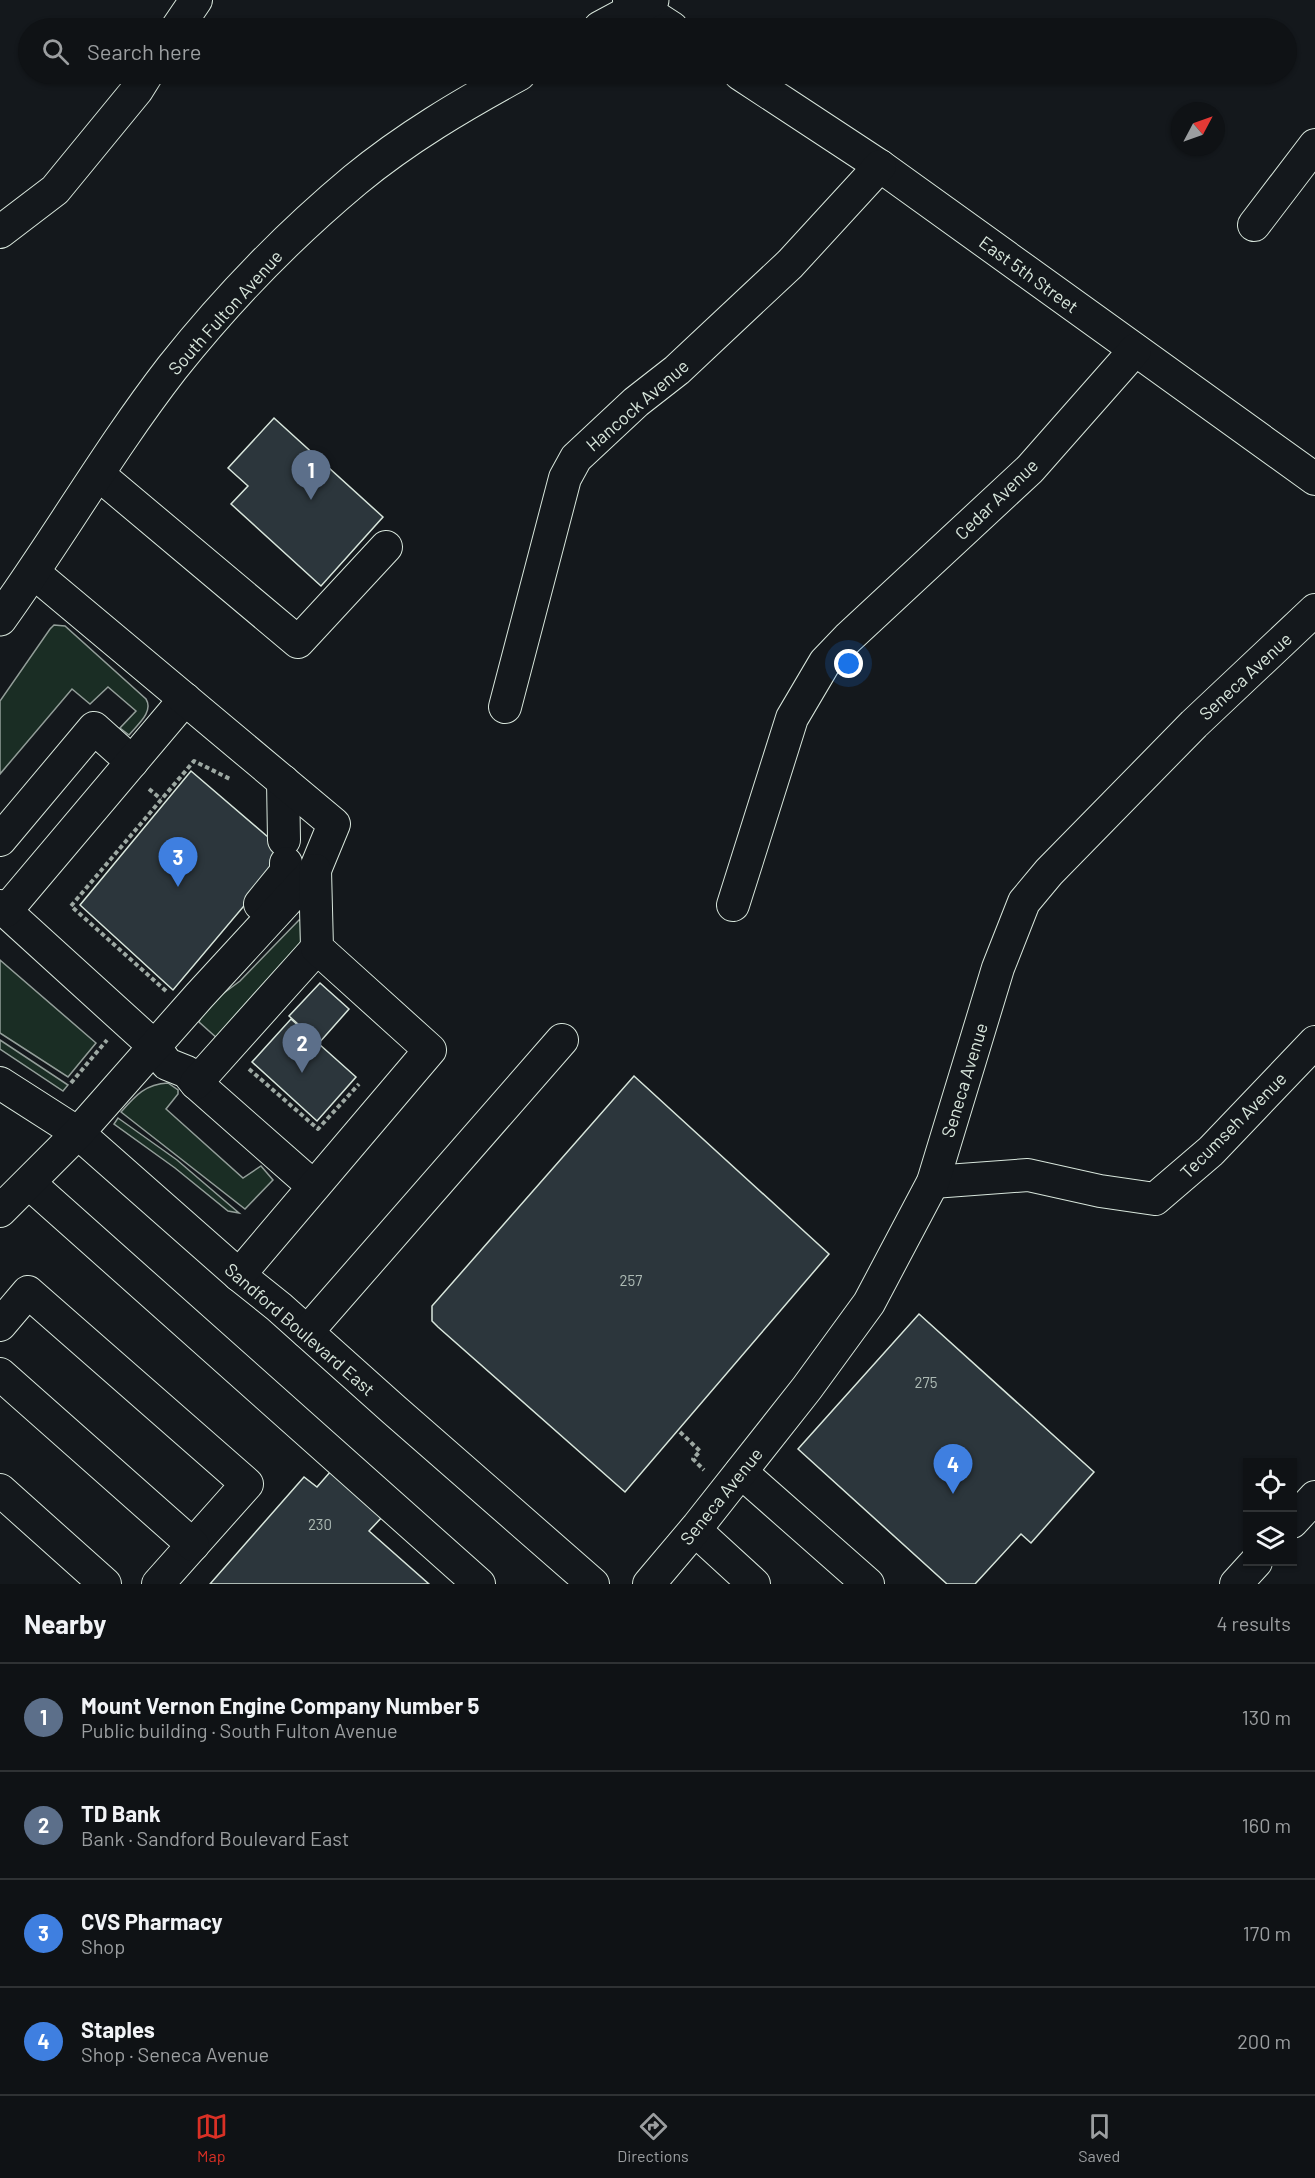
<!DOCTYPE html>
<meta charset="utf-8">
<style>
body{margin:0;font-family:Barlow,sans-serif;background:#1d2022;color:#f1f3f6}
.controls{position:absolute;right:18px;bottom:18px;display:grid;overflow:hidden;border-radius:0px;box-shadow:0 2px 4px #0004}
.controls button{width:54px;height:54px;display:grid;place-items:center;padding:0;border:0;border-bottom:2px solid #2f3234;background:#0f1215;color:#f1f3f6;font:30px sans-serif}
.compass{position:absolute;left:1171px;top:102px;width:54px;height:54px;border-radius:50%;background:#0f1215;box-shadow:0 2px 4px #0004;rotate:49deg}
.you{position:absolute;left:849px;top:664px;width:21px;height:21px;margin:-15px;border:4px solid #fff;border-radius:50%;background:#1a73e8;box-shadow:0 0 0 9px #1a73e833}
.badge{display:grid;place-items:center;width:39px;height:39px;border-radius:50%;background:#d93025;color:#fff;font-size:20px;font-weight:700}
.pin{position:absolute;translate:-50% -50px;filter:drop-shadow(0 2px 3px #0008)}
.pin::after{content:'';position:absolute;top:32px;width:21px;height:18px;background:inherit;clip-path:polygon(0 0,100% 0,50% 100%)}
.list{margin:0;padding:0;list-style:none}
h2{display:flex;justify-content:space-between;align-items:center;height:78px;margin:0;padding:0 24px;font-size:26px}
h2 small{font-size:20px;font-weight:400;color:#9b9ea0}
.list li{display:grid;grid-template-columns:39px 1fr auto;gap:18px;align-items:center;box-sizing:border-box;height:108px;padding:0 24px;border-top:2px solid #2f3234}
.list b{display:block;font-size:22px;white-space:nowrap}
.list p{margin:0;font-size:20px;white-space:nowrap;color:#9b9ea0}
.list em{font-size:20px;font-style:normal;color:#9b9ea0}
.icon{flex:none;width:33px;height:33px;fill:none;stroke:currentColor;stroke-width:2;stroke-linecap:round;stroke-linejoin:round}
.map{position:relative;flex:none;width:1315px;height:1584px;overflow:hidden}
.search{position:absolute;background:#0f1215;box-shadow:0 2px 4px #0004;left:18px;right:18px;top:18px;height:66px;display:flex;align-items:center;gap:15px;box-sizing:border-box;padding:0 21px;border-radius:33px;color:#9b9ea0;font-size:22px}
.sheet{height:510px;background:#0f1215}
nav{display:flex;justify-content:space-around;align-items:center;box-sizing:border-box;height:84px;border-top:2px solid #2f3234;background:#0f1215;font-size:16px;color:#9b9ea0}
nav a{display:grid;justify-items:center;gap:3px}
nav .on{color:#d93025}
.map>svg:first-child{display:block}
</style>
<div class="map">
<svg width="1315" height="1584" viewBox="0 0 1315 1584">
<rect width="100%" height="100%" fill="#14181c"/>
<!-- green -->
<g fill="#1a2d24" stroke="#939e99" stroke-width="1.5">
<path d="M54,625L65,626L146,699C154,712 137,725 129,735L120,728L136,711L108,687L90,704L72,689L0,774V701L50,629Z"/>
<polygon points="299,920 304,921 307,940 218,1039 199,1022 205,1007 240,981"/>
<polygon points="0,960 96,1043 68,1077 0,1033"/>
<polygon points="0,1040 68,1085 63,1091 0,1049"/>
<path d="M168,1083L178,1090V1094L166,1109L243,1178L261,1166L273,1180L245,1209L121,1112C135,1096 145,1084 168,1083Z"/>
<polygon points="118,1118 177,1160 239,1213 228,1211 175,1168 114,1124"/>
</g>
<!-- building -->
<g fill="#2c363c" stroke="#d8e6dc" stroke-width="1.5">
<polygon points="274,418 383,517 321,586 231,504 248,486 228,468"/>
<polygon points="191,771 275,843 276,868 173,990 80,905"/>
<polygon points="320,983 349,1009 319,1043 289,1016"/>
<polygon points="291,1019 356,1077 317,1121 252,1062"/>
<polygon points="634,1076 829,1254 625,1492 438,1327 432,1321 432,1306"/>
<polygon points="919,1314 1094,1472 1031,1543 1021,1534 975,1584 947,1584 798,1449"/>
<polygon points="331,1471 383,1516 369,1531 429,1584 210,1584 304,1477 317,1487"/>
</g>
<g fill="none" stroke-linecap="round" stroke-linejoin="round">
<defs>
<g id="minor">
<polyline points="629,0 672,28"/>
<polyline points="177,28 196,0"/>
<polyline points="740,74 880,166 1315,479"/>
<polyline points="1254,225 1315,145"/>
<polyline points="0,232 55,190 137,90 147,74"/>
<polyline points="98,474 298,642 386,547"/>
<polyline points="505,707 565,478 576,458 636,402 677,370 790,264 880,166"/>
<polyline points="283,781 284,840"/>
<polyline points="0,840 94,728 132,762"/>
<polyline points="260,904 286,872 286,863"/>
<polyline points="733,905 792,718 825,662 848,638 1030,469 1135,350"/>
<polyline points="0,906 154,1046 167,1064 187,1072 196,1083 313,1186"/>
<polyline points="6,911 185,699"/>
<polyline points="0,1083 78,1133 239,1275 279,1307 393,1409 593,1584"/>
<polyline points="196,1083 317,948"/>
<polyline points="933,1182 1028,1175 1100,1191 1155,1199 1211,1151 1315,1042"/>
<polyline points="29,1183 479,1584"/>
<polyline points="0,1211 78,1133 199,996 315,870 334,824 33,572"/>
<polyline points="239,1275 430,1050 317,948 315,870"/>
<polyline points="0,1325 28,1292 247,1484 158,1584"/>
<polyline points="307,1332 562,1040"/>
<polyline points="0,1374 193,1545"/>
<polyline points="741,1472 868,1584"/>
<polyline points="0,1490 105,1584"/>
<polyline points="1292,1522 1315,1497"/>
<polyline points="695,1530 754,1584"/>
<polyline points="649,1584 698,1526 807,1388 869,1303 933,1182 998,968 1024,902 1049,872 1194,724 1315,610"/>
<polyline points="1236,1584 1256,1562"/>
</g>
<g id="major">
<polyline points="600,28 652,0"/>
<path d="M0,619C59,537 110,448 172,368C226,300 288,236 355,180C406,138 462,105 519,74"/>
</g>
</defs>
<!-- minor casing -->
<use href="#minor" stroke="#d8e6dc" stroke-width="34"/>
<!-- major casing -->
<use href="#major" stroke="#d8e6dc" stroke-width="35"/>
<!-- path -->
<g stroke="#9da8a2" stroke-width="4" stroke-dasharray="4.5 3" stroke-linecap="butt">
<polyline points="149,789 161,799"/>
<polyline points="166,991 71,906 194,761 230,779"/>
<polyline points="249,1069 318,1129 359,1084"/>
<polyline points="71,1083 107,1040"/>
<polyline points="680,1432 700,1451 693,1459 704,1470"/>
</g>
<!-- minor -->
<use href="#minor" stroke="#14181c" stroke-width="32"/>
<!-- major -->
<use href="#major" stroke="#14181c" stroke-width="33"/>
</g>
<g text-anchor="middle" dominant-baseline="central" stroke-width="4.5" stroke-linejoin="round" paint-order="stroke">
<!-- number labels -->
<g font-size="15" fill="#adbab4">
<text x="631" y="1280">257</text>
<text x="926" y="1382">275</text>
<text x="320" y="1524">230</text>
</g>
<!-- street labels -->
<g font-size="18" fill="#d8e6dc" stroke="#14181c">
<text transform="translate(1029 274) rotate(36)">East 5th Street</text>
<text transform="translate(225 312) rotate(-48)">South Fulton Avenue</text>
<text transform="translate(637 405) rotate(-41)">Hancock Avenue</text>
<text transform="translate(996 499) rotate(-44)">Cedar Avenue</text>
<text transform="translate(1245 676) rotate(-43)">Seneca Avenue</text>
<text transform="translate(964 1080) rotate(-73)">Seneca Avenue</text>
<text transform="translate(1233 1125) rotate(-45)">Tecumseh Avenue</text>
<text transform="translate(300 1329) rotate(41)">Sandford Boulevard East</text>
<text transform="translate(721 1496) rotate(-51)">Seneca Avenue</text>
</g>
</g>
</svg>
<div class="controls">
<button><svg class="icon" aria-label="locate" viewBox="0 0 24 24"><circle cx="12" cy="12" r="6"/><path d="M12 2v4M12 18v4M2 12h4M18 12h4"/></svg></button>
<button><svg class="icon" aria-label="layers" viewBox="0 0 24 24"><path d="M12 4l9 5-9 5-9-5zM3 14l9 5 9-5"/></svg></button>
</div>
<svg class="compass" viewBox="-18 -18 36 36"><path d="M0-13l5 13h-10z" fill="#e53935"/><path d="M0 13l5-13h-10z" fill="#9b9ea0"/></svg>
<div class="you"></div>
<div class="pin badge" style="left:311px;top:500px;background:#5c6f8a">1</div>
<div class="pin badge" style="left:302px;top:1073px;background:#5c6f8a">2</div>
<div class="pin badge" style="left:178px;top:887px;background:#3f7fe0">3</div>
<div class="pin badge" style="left:953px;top:1494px;background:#3f7fe0">4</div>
<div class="search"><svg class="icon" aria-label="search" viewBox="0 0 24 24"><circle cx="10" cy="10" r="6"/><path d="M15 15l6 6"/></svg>Search here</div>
</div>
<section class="sheet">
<h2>Nearby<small>4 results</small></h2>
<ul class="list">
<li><span class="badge" style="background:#5c6f8a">1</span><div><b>Mount Vernon Engine Company Number 5</b><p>Public building · South Fulton Avenue</p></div><em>130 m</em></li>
<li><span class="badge" style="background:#5c6f8a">2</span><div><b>TD Bank</b><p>Bank · Sandford Boulevard East</p></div><em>160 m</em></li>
<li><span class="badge" style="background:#3f7fe0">3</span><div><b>CVS Pharmacy</b><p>Shop</p></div><em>170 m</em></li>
<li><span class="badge" style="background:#3f7fe0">4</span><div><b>Staples</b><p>Shop · Seneca Avenue</p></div><em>200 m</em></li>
</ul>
</section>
<nav>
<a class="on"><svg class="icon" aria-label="map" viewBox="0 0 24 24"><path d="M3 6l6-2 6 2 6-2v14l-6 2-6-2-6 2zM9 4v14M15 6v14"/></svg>Map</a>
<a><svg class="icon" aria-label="directions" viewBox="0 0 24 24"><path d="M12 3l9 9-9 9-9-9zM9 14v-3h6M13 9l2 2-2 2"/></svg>Directions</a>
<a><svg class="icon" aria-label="saved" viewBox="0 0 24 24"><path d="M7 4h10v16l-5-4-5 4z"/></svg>Saved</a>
</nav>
